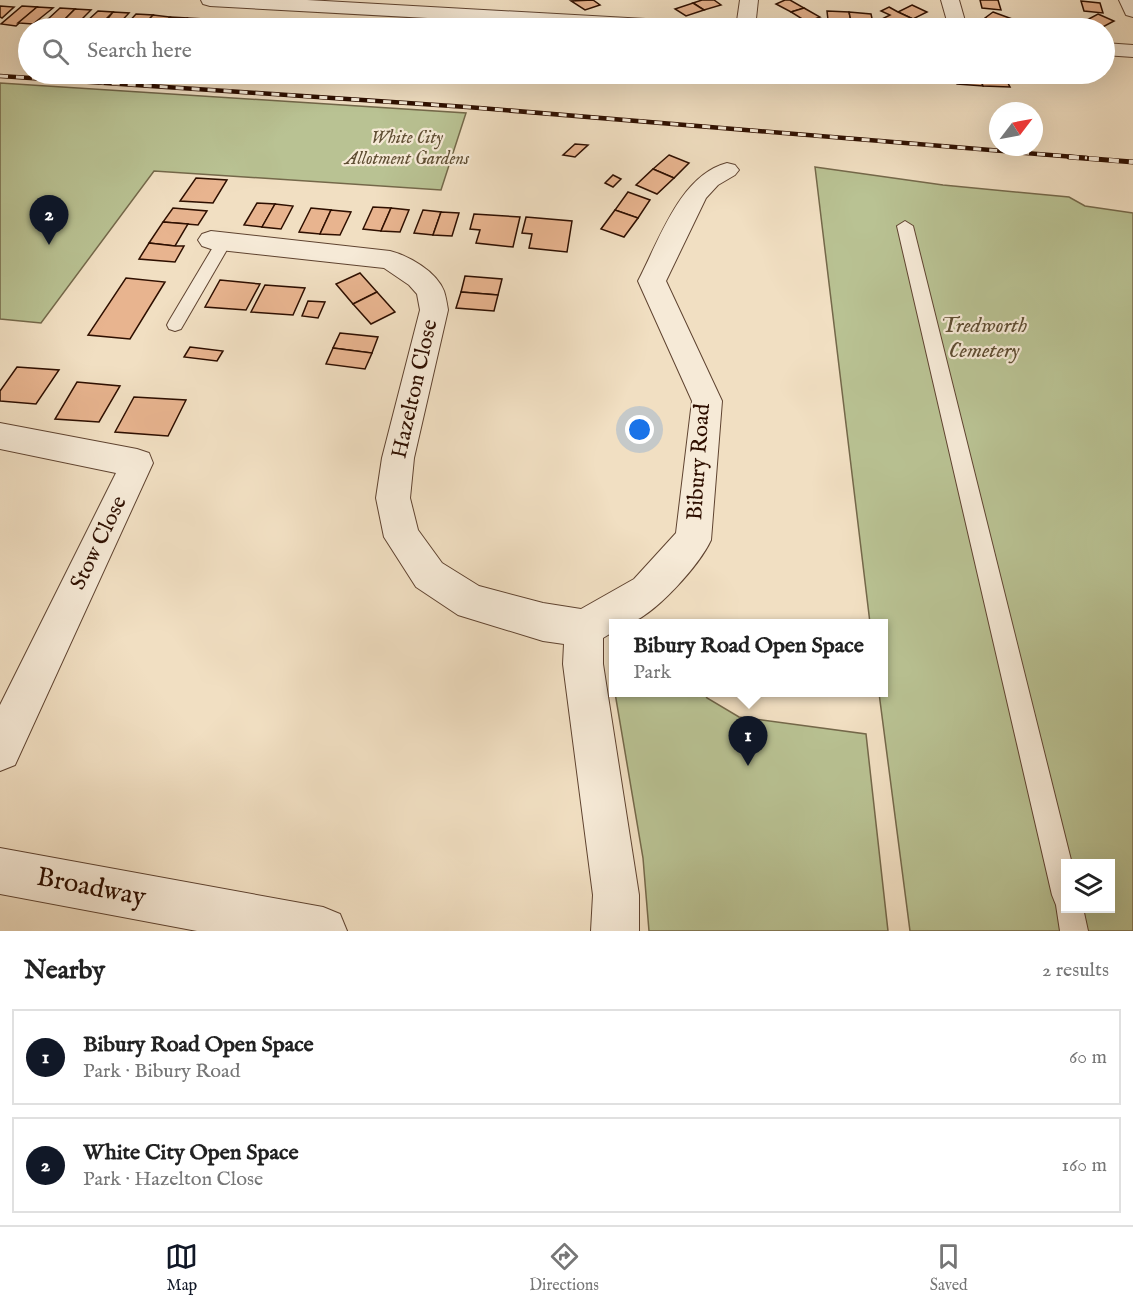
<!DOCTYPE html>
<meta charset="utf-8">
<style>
body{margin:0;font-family:"IM FELL English",serif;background:#f6f6f6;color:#222}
.controls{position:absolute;right:18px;bottom:18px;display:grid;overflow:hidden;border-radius:0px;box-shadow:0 6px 24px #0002}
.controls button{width:54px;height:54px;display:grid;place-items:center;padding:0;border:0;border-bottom:2px solid #e0e0e0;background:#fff;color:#222;font:30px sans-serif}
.compass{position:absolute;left:989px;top:102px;width:54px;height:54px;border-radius:50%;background:#fff;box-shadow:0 6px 24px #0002;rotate:58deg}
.you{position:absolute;left:640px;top:430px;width:21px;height:21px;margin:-15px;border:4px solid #fff;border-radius:50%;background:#1a73e8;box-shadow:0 0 0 9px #1a73e833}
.badge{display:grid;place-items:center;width:39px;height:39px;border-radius:50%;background:#111827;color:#fff;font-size:20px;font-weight:700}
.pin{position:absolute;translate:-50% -50px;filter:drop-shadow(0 2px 3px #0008)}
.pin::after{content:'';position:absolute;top:32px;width:21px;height:18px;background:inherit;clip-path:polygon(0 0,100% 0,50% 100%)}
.popup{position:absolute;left:609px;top:619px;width:279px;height:78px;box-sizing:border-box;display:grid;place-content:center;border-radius:0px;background:#fff;filter:drop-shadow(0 2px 4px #0005);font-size:20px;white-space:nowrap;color:#767676}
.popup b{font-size:22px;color:#222}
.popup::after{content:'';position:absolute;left:50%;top:100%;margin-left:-12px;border:12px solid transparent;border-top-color:#fff}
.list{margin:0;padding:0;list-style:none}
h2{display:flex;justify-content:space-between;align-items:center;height:78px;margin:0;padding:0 24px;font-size:26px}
h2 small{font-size:20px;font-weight:400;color:#767676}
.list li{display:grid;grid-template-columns:39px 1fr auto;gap:18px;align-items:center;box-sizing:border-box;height:96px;margin:0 12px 12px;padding:0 12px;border:2px solid #e0e0e0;border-radius:0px}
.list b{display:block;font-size:22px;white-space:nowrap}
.list p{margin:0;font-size:20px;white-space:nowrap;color:#767676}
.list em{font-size:20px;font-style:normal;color:#767676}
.icon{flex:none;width:33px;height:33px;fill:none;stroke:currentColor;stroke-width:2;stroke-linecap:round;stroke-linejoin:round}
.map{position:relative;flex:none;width:1133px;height:931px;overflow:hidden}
.search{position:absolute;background:#fff;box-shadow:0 6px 24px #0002;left:18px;right:18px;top:18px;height:66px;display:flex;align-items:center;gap:15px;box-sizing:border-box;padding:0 21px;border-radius:33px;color:#767676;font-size:22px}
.sheet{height:294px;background:#fff}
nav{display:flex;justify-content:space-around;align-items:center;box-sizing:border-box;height:84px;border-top:2px solid #e0e0e0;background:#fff;font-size:16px;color:#767676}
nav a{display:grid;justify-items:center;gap:3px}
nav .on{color:#111827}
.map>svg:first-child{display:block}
</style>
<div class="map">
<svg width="1133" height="931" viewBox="0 0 1133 931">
<rect width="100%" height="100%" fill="#f1dfc2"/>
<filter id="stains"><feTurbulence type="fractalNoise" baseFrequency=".00333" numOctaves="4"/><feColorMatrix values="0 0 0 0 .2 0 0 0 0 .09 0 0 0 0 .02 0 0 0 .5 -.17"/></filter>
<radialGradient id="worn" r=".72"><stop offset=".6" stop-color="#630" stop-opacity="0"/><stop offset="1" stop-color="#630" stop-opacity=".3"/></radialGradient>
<!-- green -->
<g fill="#b9c293" stroke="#74684a" stroke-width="1.5" fill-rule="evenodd">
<polygon points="0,83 466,113 441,190 154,171 41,323 0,319"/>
<path d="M815,167L943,185L1069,197L1085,206L1133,213V931H910L879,693L883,692V624L870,623ZM1066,864H1110V908H1066Z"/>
<polygon points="615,693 704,693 707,698 739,717 866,734 888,931 649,931 643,858"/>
</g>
<!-- building -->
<g fill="#e8b48f" stroke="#2e0f00" stroke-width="1.5">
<polygon points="593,0 600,5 585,10 571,1"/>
<polygon points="702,0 714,0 721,5 704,10 693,3"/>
<polygon points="785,0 790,0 804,8 791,12 776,4"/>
<polygon points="980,0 998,0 1001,10 982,8"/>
<polygon points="1081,1 1100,3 1103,13 1084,11"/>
<polygon points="693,3 704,10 686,16 675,9"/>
<polygon points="912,5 927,12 913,19 898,12"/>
<polygon points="0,6 14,7 2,18 0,17"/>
<polygon points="22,6 37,7 16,26 1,24"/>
<polygon points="37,7 53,8 33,24 18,23"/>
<polygon points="889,7 898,12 913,19 899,25 884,18 890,15 881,11"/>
<polygon points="60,8 75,9 64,20 48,19"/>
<polygon points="804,8 820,17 807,22 791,12"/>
<polygon points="75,9 91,10 80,21 64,20"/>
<polygon points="98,11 113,12 103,22 87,21"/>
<polygon points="827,11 849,12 851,21 828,20"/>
<polygon points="113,12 129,13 116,27 102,26"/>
<polygon points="849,12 871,14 873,23 851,21"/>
<polygon points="993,12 1015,20 1007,26 985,18"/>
<polygon points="136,14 153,15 143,26 126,25"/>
<polygon points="1098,14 1114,21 1101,28 1085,21"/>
<polygon points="153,15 170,17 160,27 143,26"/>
<polygon points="170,17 187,18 177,28 160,27"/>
<polygon points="187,18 204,19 196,28 177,28"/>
<polygon points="210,19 227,20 219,28 201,28"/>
<polygon points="227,20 244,21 238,28 219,28"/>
<polygon points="1015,20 1037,28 1014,28 1007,26"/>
<polygon points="1038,20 1048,21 1052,28 1041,28"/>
<polygon points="244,21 261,22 256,28 238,28"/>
<polygon points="285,21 301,22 297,28 280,28"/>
<polygon points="1085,21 1101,28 1072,27"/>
<polygon points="261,22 279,23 274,28 256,28"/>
<polygon points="301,22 319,23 315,28 297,28"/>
<polygon points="326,23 343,24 340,28 322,28"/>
<polygon points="446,74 466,74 464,79 445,77"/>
<polygon points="865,74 891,74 892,80 866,79"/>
<polygon points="920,74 947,74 935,81"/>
<polygon points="953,74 979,75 983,86 957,84"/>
<polygon points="979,75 1004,76 1010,87 983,86"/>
<polygon points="575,144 588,145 575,157 563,155"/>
<polygon points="669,155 689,163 674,178 653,169"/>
<polygon points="653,169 674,178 657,194 636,185"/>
<polygon points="613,175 621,179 613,187 605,183"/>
<polygon points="196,178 227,180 213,203 180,201"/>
<polygon points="628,192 650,200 638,218 615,210"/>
<polygon points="257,203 275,204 262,227 244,225"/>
<polygon points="275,204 293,206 281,229 262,227"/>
<polygon points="373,207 391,208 381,231 363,229"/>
<polygon points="173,208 207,211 198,225 163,222"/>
<polygon points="311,208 331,210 320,234 299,232"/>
<polygon points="391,208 409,210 400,232 381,231"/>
<polygon points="331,210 351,212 340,235 320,234"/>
<polygon points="423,210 441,212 433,235 414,233"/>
<polygon points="615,210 638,218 624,237 601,229"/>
<polygon points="441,212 459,213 452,236 433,235"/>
<polygon points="474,214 520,217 513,247 476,243 480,230 470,229"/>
<polygon points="526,217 572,221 567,252 529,248 532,234 522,233"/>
<polygon points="163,222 188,224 175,246 149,243"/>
<polygon points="149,243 175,246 184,246 175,262 139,259"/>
<polygon points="360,273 377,292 353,304 336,284"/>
<polygon points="465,276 502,279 498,295 461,292"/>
<polygon points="126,278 165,282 130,339 88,335"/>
<polygon points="220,280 260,284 246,310 205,307"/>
<polygon points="265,285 305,288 293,315 251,312"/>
<polygon points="377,292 395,312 371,324 353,304"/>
<polygon points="461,292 498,295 494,311 456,308"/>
<polygon points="308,301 325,302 318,318 302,316"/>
<polygon points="340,333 378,337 372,353 333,348"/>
<polygon points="190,347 223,351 217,361 184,357"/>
<polygon points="333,348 372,353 365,369 326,364"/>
<polygon points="17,367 59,370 36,404 0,401 0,391"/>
<polygon points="77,382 120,386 99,422 55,419"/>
<polygon points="134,397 186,400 168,436 115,432"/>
</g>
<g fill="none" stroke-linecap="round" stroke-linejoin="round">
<defs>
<g id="service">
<polygon points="905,221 913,226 1072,864 1066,864 1066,908 1083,908 1088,931 1060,931 1056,905 1052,895 897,226"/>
<polygon points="224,236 232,241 181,329 175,331 169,329 167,325 169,321 219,237"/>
</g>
<g id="minor">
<polygon points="201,0 307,0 699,22 706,24 709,28 607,28 210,6 203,4"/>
<polygon points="740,0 758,0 755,28 736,28"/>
<polygon points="941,0 959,0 967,28 949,28"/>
<polygon points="1104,43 1133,45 1133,57 1104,55"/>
<path d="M727,163L735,165L739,170L735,175L718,185L706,198L666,281L722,401L711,540C700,564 654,617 627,624C623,625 617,624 613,624V632L603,638V664L639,895V931H591L593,895L563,664L564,644L543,641L458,615L416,587L384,537L376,498L382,458L420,310L417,294L409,285L384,268L211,249L202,246L198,240L202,234L211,231L390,251C409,256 436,271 444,291C446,297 447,304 448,310L414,458L410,498L418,530L442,563L479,586L543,603L581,609L634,579L676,533L692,401L638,281C659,241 680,175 727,163Z"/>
<polygon points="0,423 137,449 149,453 153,463 15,765 0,771 0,705 116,473 0,449"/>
<polygon points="0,848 323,907 340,914 347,931 197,931 0,894"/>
</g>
<polygon id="tertiary" points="1119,0 1133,0 1133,17 1126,15"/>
</defs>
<!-- service casing -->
<use href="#service" stroke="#5f4330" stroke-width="2"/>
<!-- minor casing -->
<use href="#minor" stroke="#5f4330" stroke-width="2"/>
<!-- tertiary casing -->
<use href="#tertiary" stroke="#5f4330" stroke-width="2"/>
<!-- service -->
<use href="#service" fill="#f6ead7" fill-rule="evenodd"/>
<!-- minor -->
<use href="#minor" fill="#f6ead7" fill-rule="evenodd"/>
<!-- tertiary -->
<use href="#tertiary" fill="#f6ead7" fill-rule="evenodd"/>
<defs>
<polyline id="rail-far1" points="0,76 467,107 1087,158"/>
<polyline id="rail" points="1069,157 1133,162"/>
</defs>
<!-- rail-far1 casing -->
<use href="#rail-far1" stroke="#2e0f00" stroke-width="4.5"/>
<!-- rail casing -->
<use href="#rail" stroke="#2e0f00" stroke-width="5"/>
<!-- rail-far1 -->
<use href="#rail-far1" stroke="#f6ead7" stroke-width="3" stroke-dasharray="8" stroke-linecap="butt"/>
<!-- rail -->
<use href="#rail" stroke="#f6ead7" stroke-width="4" stroke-dasharray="10" stroke-linecap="butt"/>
</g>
<g text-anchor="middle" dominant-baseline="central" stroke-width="4.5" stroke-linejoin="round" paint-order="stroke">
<!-- far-park labels -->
<g font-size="18" font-style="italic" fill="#5f4e33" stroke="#f6ead7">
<text x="407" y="138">White City<tspan x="407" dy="21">Allotment Gardens</tspan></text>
</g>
<!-- park labels -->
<g font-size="22" font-style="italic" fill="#5f4e33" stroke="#f6ead7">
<text x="984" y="326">Tredworth<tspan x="984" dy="25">Cemetery</tspan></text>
</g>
<!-- street labels -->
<g font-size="22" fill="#2e0f00" stroke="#f6ead7">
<text transform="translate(415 389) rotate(-77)">Hazelton Close</text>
<text transform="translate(699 462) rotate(-86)">Bibury Road</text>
<text transform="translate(99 543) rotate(-64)">Stow Close</text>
</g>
<!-- near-street labels -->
<g font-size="27" fill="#2e0f00" stroke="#f6ead7">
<text transform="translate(91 888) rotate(11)">Broadway</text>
</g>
</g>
<rect width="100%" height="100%" filter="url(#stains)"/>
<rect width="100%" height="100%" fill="url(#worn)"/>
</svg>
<div class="controls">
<button><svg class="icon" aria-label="layers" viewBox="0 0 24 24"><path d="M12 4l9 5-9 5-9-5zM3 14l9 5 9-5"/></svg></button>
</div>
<svg class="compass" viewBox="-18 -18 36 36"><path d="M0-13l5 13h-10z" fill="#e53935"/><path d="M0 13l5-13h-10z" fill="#767676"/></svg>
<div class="you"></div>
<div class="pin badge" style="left:748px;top:766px">1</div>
<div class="popup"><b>Bibury Road Open Space</b>Park</div>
<div class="pin badge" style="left:49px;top:245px">2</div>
<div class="search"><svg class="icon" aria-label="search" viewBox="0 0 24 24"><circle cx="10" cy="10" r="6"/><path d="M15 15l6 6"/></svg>Search here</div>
</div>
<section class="sheet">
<h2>Nearby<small>2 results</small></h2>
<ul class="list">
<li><span class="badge">1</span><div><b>Bibury Road Open Space</b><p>Park · Bibury Road</p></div><em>60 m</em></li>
<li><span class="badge">2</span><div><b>White City Open Space</b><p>Park · Hazelton Close</p></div><em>160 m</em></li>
</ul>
</section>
<nav>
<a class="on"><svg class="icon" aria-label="map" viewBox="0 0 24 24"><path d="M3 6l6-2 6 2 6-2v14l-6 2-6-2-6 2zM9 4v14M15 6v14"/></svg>Map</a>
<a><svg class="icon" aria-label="directions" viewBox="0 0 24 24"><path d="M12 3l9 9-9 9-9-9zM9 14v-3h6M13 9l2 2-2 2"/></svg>Directions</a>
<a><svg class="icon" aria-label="saved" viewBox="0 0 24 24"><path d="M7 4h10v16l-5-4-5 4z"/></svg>Saved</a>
</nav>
